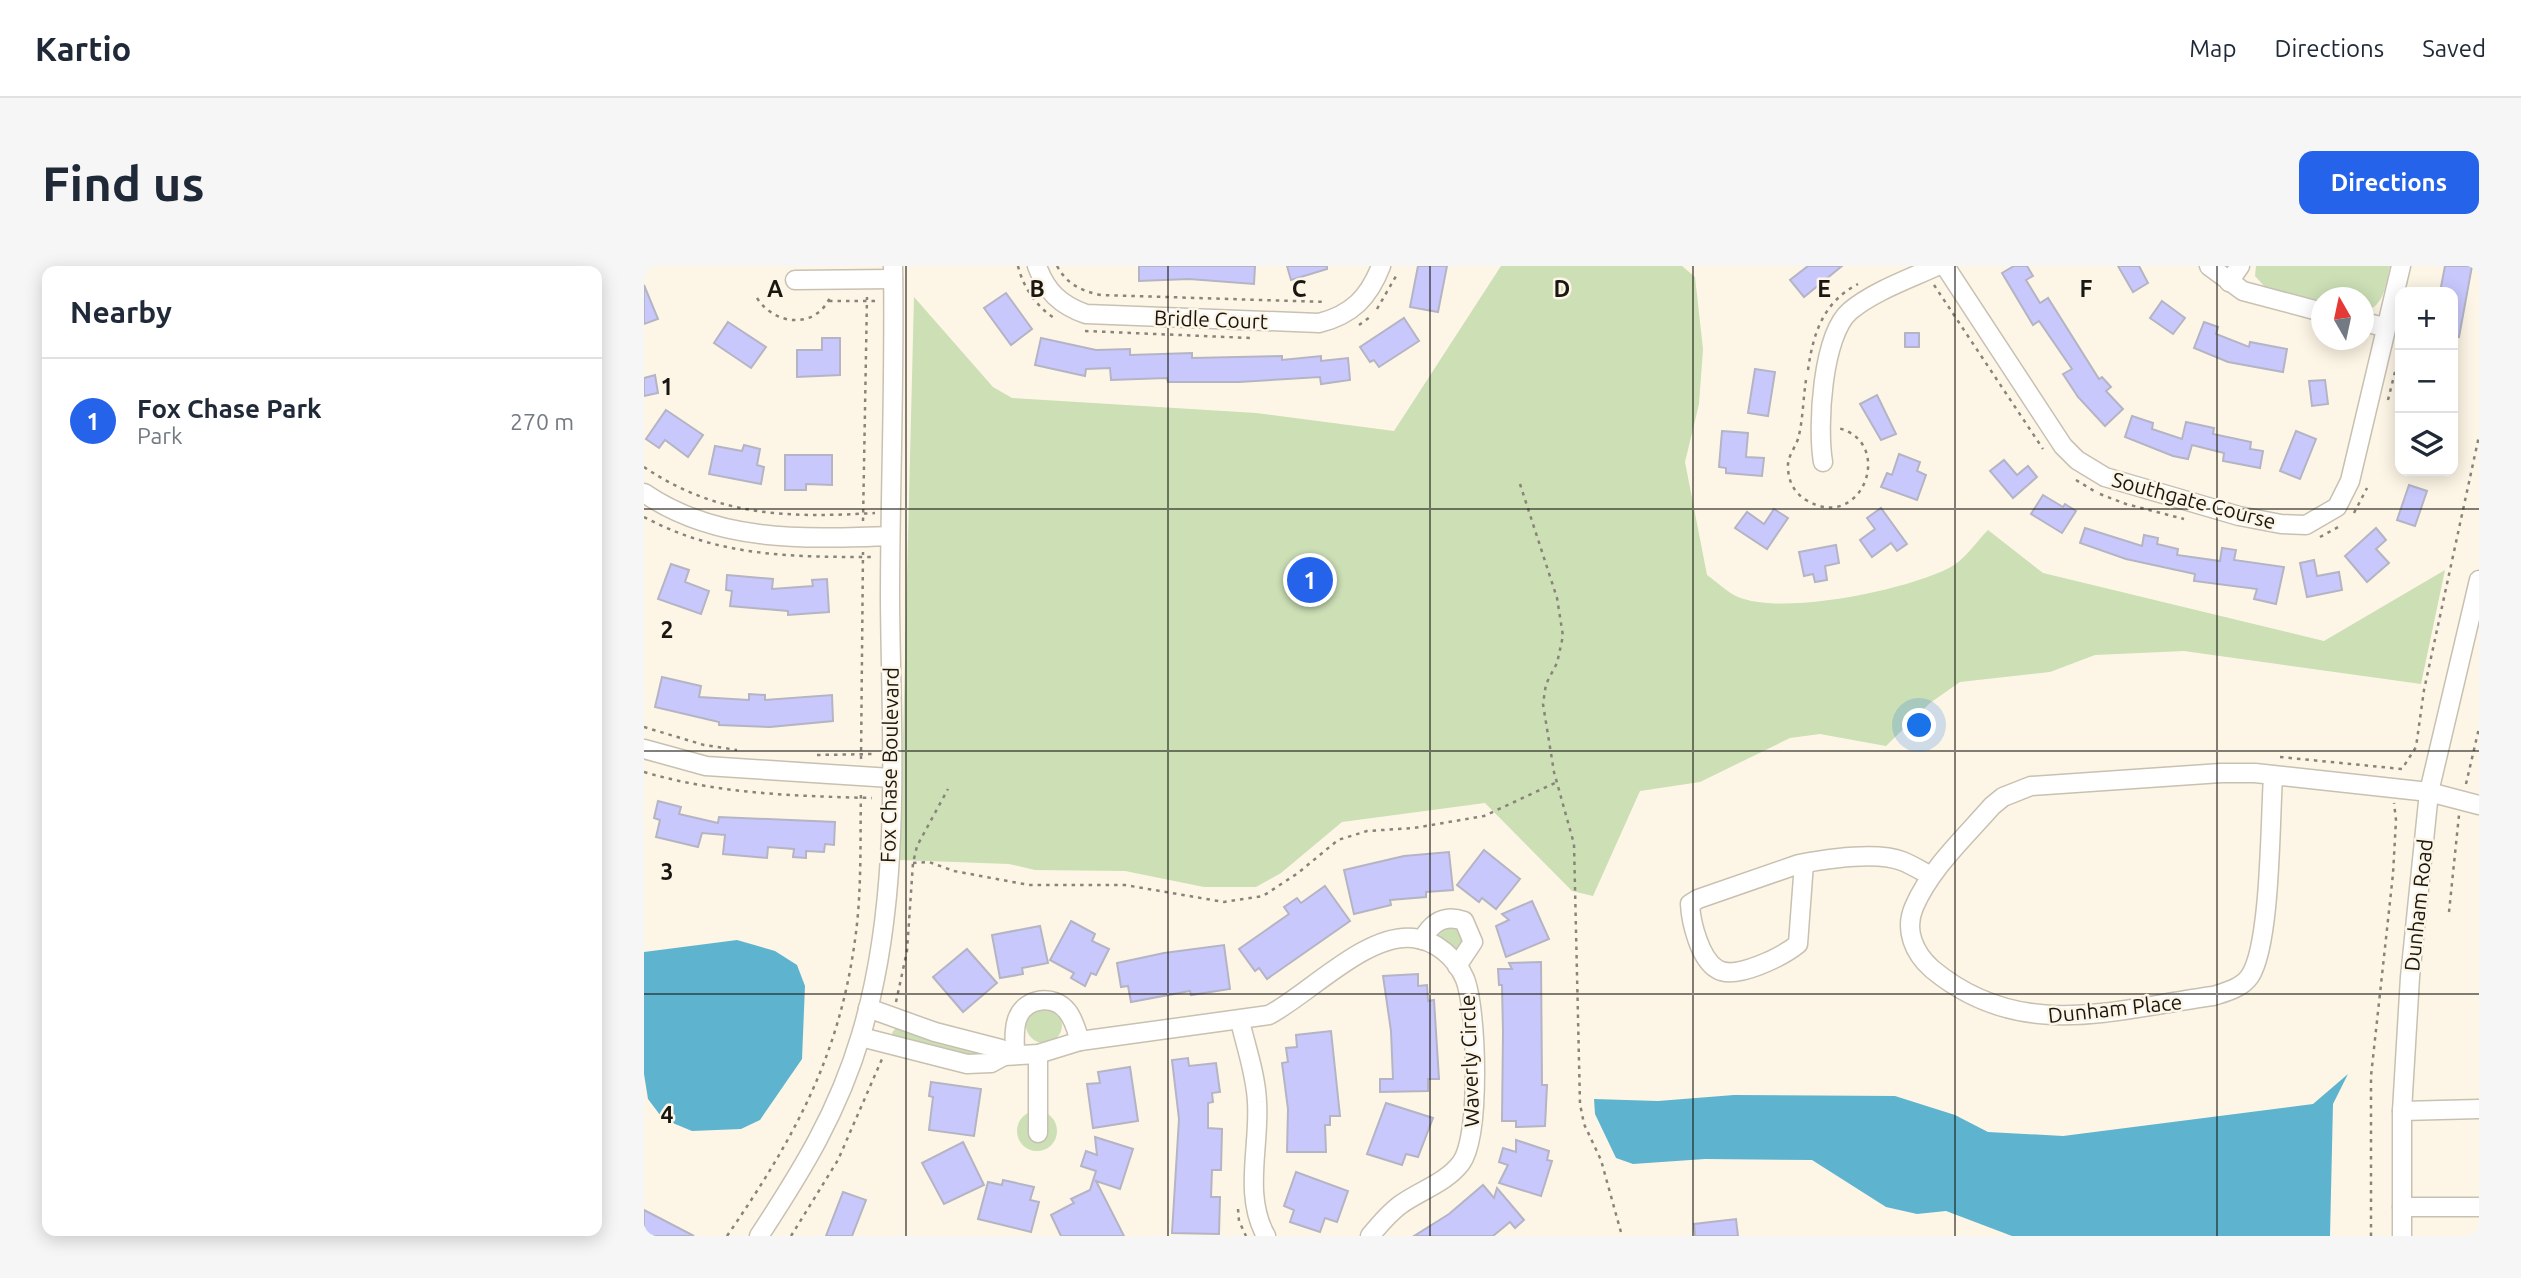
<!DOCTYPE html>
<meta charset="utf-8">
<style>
body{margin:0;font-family:Ubuntu,sans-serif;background:#f6f6f7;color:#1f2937}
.controls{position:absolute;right:21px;top:21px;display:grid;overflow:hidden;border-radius:14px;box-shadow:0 4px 18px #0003}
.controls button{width:63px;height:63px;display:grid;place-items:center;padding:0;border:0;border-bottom:2px solid #e0e1e3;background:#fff;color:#1f2937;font:35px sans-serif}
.compass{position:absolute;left:1667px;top:21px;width:63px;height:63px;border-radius:50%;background:#fff;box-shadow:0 4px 18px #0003;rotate:351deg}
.you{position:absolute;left:1276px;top:460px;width:24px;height:24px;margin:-18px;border:5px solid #fff;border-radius:50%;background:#1a73e8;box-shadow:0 0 0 10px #1a73e833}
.badge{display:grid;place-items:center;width:46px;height:46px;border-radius:50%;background:#2563eb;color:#fff;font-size:23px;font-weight:700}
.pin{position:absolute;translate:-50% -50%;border:4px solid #fff;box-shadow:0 2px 7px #0006}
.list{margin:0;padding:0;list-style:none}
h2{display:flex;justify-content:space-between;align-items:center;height:91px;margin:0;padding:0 28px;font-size:30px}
h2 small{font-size:23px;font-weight:400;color:#747a83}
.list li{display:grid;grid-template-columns:46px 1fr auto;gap:21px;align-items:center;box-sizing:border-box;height:126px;padding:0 28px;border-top:2px solid #e0e1e3}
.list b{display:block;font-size:26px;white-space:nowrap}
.list p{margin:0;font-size:23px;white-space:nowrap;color:#747a83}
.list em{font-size:23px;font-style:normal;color:#747a83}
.icon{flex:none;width:38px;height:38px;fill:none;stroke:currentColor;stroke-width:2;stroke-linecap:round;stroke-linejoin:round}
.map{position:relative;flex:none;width:1835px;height:970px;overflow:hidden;border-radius:14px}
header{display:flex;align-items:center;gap:42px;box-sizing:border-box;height:98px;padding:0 35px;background:#fff;border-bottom:2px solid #e0e1e3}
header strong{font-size:33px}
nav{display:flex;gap:38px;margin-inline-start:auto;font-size:24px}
.intro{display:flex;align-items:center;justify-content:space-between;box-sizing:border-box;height:168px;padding:0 42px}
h1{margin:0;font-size:49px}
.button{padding:18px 32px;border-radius:14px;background:#2563eb;color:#fff;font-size:24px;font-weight:700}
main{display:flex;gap:42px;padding:0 42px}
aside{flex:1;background:#fff;border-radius:14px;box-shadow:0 4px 18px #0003}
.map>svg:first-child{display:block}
</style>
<header>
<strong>Kartio</strong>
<nav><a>Map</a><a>Directions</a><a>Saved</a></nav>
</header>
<div class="intro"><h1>Find us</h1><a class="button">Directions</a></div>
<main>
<aside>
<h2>Nearby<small></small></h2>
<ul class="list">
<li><span class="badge">1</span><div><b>Fox Chase Park</b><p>Park</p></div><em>270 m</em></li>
</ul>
</aside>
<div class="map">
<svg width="1835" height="970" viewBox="0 0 1835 970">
<rect width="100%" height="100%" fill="#fdf6e6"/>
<!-- green -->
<g fill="#ccdfb5">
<path d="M857,0H1038L1051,11L1059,83L1055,138L1041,196L1063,309C1073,316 1083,326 1094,331C1139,350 1262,324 1305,302C1320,295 1332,276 1344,264L1399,307L1680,375L1801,304L1777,418L1540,385L1451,389L1406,406L1316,416L1286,437L1242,480L1176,468L1146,472L1056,516L996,525L949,630L928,625L841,537L698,556L637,607L612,621H560L481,605L391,604L365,598L256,594L270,31L349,121L368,132L612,147L750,165Z"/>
<path d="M1612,0H1746C1742,18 1740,42 1720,45V32H1678L1677,35L1621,21L1611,10Z"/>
<polygon points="806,659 816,663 821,674 814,687 794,673 796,663"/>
<circle cx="400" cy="759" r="18"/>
<polygon points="253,760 339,782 345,789 336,792 250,771 248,767"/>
<circle cx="393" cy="865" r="20"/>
</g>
<!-- water -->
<g fill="#5eb4ce">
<polygon points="93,674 131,685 153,699 161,720 158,793 116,854 97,863 48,865 19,853 4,833 0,808 0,686"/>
<polygon points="1704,808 1689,838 1686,970 1368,970 1302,945 1273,948 1242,941 1168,894 1061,893 989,898 972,892 951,848 950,833 1014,835 1090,829 1251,830 1311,849 1344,866 1419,870 1669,838"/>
</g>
<!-- building -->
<g fill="#c9c8fc" stroke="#b4b4c4" stroke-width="2">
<polygon points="495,0 611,0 610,18 545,13 495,15"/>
<polygon points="643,0 683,0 683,3 647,14"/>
<polygon points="774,0 803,0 794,46 766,41"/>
<polygon points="1164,0 1198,0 1160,31 1146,14"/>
<polygon points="1370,0 1383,0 1389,10 1382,14 1396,37 1404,32 1455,113 1458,111 1467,121 1462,125 1479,143 1461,160 1434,131 1419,108 1428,103 1395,55 1389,59 1358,7"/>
<polygon points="1474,0 1495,0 1504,17 1489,26"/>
<polygon points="1801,0 1828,0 1815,71 1809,70 1809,26 1796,26"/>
<polygon points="0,19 14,53 0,58"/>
<polygon points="362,27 388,63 367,79 340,42"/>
<polygon points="1518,35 1541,52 1529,68 1506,52"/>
<polygon points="760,52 775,75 735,101 730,94 726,96 716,81"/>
<polygon points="84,56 122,81 107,102 70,77"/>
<polygon points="1560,56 1574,61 1572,68 1605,81 1606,76 1643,83 1639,106 1584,96 1550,82"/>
<rect x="1261" y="67" width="14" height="14"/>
<polygon points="178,72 196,72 196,109 153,111 153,84 178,84"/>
<polygon points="397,72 452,84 486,83 486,89 548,87 548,92 638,90 638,94 677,90 677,95 704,92 706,114 677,118 676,111 595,116 524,116 523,112 467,114 466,102 442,103 441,110 391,99"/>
<polygon points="1111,103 1131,106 1124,150 1104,147"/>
<polygon points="11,109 14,127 0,130 0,112"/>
<polygon points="1681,114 1684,138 1668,140 1665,115"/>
<polygon points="1233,129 1252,168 1237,174 1216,138"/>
<polygon points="22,144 59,169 44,191 21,174 15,182 2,173"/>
<polygon points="1488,150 1509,157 1508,163 1538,173 1542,156 1570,162 1569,168 1607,176 1606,183 1619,185 1616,202 1579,195 1580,187 1548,179 1544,193 1529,190 1481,171"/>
<polygon points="1078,165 1104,167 1102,191 1120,192 1118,210 1082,207 1082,202 1075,201"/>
<polygon points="1652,165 1672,173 1656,213 1636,205"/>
<polygon points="100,179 116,183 113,199 120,201 117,218 65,208 71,180 98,185"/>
<polygon points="1255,188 1276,196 1273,205 1282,209 1273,234 1237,221 1243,207 1248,209"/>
<polygon points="141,189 188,189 188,219 162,218 162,224 141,224"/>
<polygon points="1360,194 1373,209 1384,200 1393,211 1369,232 1346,205"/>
<polygon points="1765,219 1783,225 1771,260 1753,254"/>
<polygon points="1399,229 1419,241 1421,238 1432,245 1418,267 1387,248"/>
<polygon points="1237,242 1263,278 1253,285 1247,277 1228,291 1216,274 1231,263 1223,252"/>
<polygon points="1130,243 1144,252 1123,283 1091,262 1103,246 1120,258"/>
<polygon points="1441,262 1498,280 1500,269 1514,272 1513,278 1534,283 1533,289 1576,295 1578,282 1592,284 1590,294 1640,301 1632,338 1610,333 1613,323 1550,315 1551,308 1482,293 1436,277"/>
<polygon points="1732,262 1742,274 1732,283 1745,297 1723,316 1701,290"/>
<polygon points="1192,279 1195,297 1181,300 1183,314 1171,316 1169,308 1160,310 1155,286"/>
<polygon points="1670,294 1673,310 1695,306 1698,324 1663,331 1656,297"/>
<polygon points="27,298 45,304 41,316 65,325 57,348 14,333"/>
<polygon points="83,309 129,313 128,323 169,320 168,314 183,313 185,346 144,349 144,345 86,340 88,325 82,324"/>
<polygon points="18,411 57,420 55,431 105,434 105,428 121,429 121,434 188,429 189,455 126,461 75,459 75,456 11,441"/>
<polygon points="14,535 37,541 35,548 74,557 75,551 191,556 190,579 181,578 180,586 162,585 162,592 149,591 150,583 124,581 123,592 79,588 81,569 58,567 54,581 12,571 16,554 10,552"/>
<polygon points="840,584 876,613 852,643 838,632 835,636 813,619"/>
<polygon points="805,586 809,624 782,626 782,631 746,634 747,639 710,648 700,604 760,590"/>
<polygon points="681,620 706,655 623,713 615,702 611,705 595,683 645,648 640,641 653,632 657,637"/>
<polygon points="888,635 905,673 862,691 852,660 865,654 858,648"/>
<polygon points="427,655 451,668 448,675 465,683 452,709 447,707 441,720 427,712 430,707 406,694"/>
<polygon points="396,660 404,697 378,702 379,708 356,712 348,669"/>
<polygon points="580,679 586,723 547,729 546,725 487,736 484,720 477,721 473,697 520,687"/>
<polygon points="323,683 353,717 319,746 289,711"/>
<polygon points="897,696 898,819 903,819 901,860 872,861 872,855 858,855 859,766 858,719 855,719 854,703 868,703 865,697"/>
<polygon points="774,708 774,720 783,719 784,735 790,734 795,813 784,813 784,825 736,826 736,813 749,813 747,765 739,710"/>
<polygon points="687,765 696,850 686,850 686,859 681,859 682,886 643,886 644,843 638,797 644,796 642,782 653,781 652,769"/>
<polygon points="544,792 545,800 572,797 576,826 568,827 569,836 564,837 564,862 578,863 577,904 568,904 567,931 576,931 575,968 528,967 535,853 528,794"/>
<polygon points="486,801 494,855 449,862 443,818 456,817 454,806"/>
<polygon points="287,816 337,823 330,870 285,864 289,831 285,830"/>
<polygon points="742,837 789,852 774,891 762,888 758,899 723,888"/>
<polygon points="451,871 489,883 476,923 452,915 480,970 417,970 407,949 430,937 427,933 446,924 452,905 437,900 442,885 453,889"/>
<polygon points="872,874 905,885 903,894 908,895 897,930 855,917 864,899 855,896 859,882 872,886"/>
<polygon points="319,876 340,919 300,938 278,897"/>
<polygon points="652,906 704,925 693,956 681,952 676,966 646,956 650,944 640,940"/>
<polygon points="359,914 390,921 386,934 395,936 387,966 334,953 344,916 358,919"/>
<polygon points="839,919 850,932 853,922 880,954 871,962 866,956 849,970 770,970 805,948"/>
<polygon points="199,926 222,934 208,970 182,970"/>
<polygon points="0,944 50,970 0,970"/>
<polygon points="1092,953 1094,970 1051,970 1050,958"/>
</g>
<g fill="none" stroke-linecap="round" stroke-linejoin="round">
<defs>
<g id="minor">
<path d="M393,0C402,25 416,39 442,48L675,57C708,49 725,31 737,0"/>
<polyline points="1301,0 1419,180 1433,194 1461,211 1595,250 1637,258 1662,259 1693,241 1706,215 1757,0"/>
<polyline points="1565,0 1599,25 1678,46"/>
<polyline points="151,14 249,13"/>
<polyline points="1585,16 1596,0"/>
<polyline points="1720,56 1740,61"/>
<path d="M1179,196C1173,161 1178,69 1206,45C1230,25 1265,13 1293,0"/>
<path d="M0,227C73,277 161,273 246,270"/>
<polyline points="0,483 62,500 247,512"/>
<path d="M1629,511C1626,554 1627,678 1606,710C1598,722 1582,726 1569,730C1467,744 1376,776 1288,703C1270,687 1260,664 1270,641C1286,603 1321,571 1348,540L1359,531L1387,520L1577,507H1611L1785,526L1835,539"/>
<path d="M1160,597L1154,678C1139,690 1091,715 1073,703C1056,693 1047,657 1046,638L1054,633L1155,598C1182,593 1232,585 1258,595C1268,599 1278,605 1287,610"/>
<path d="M778,674C788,656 800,648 820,655L829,676L813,700"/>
<polyline points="224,742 291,766 357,783 360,790"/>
<path d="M596,755C602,781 612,809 613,836C616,880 599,929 622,970"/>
<path d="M217,771L323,798L347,797L360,790L394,788L436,775L625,749C665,728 722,667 769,672C792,674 812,692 821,713C833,744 837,870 817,897C802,917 775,925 756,939C744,948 735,959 726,970"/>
<path d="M371,789C371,778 369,762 374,751C382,732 410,728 423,745C430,753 433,766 436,775"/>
<polyline points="1758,845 1835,843"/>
<polyline points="394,867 394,788"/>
<polyline points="1758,941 1835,941"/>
<path d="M115,970C159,903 194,846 217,769C259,629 247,476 246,333C246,222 251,111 249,0"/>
<polyline points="1758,970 1758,845 1766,711 1785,526 1835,314"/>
</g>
</defs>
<!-- minor casing -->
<use href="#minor" stroke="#c8c1b2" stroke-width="21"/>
<!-- path -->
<g stroke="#89847a" stroke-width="2.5" stroke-dasharray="3.5 5" stroke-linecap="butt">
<path d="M374,0C379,21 392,40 410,52"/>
<path d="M413,0C423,18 437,25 457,29L682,36"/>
<polyline points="1290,19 1399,183"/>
<path d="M113,32C131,60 173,64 187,29"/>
<polyline points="185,35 234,35"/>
<polyline points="733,43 752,10"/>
<polyline points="715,59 726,51"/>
<polyline points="441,65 606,72"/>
<path d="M1164,104C1169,68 1179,36 1214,18"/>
<path d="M1162,114C1159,133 1159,155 1154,173C1150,184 1143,191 1144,203C1145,217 1151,227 1162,234C1218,268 1252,176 1194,162"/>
<polyline points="1744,134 1756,86"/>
<path d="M0,201C74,251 145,252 231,247"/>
<polyline points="1432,214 1450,225"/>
<polyline points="876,218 913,332 919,370 913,397 902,418 899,438 910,506 930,578 936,838 940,858 957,894 978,970"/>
<polyline points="1456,228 1482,238 1540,253"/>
<polyline points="1710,247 1723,222"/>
<path d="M0,251C75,291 147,291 230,291"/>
<polyline points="219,255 223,31"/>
<polyline points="1676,271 1698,259"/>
<polyline points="0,461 60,479 93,484"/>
<polyline points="173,489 229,488"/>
<polyline points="1636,491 1758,503 1772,481 1780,424 1835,170"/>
<polyline points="217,493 219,286"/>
<path d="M0,506C75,528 150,530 228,532"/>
<polyline points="1822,518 1835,462"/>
<polyline points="269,597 285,596 310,605 385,619 481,619 580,636 619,630 654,607 694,574 723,565 770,562 840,550 913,516"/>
<polyline points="1805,646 1815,549"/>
<polyline points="252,736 263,685 269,597 273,580 304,523"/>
<polyline points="594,943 595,955 602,970"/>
<path d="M83,970C149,874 195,792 211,674C218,625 216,574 217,524"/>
<polyline points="147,970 194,894 238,793"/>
<polyline points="1727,970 1727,810 1749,608 1752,554 1750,537"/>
</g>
<!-- minor -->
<use href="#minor" stroke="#fff" stroke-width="18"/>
</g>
<!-- grid -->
<path fill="none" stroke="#1a1712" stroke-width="2" stroke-opacity="0.55" d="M262,0V970M524,0V970M786,0V970M1049,0V970M1311,0V970M1573,0V970M0,243H1835M0,485H1835M0,728H1835"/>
<g text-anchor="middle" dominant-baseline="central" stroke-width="5" stroke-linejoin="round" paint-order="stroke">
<!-- street labels -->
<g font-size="21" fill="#1a1712" stroke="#fdf6e6">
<text transform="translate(567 53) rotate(2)">Bridle Court</text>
<text transform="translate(1550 234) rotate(15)">Southgate Course</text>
<text transform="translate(245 499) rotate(-89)">Fox Chase Boulevard</text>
<text transform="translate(1774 639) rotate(-84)">Dunham Road</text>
<text transform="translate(1471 742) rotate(-6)">Dunham Place</text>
<text transform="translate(825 795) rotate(-92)">Waverly Circle</text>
</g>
</g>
<g font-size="23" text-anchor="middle" font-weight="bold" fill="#1a1712" stroke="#fdf6e6" stroke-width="5" stroke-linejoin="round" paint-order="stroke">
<text x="131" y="31">A</text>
<text x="393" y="31">B</text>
<text x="655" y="31">C</text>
<text x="918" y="31">D</text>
<text x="1180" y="31">E</text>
<text x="1442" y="31">F</text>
<text x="23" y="129">1</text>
<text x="23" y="372">2</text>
<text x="23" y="614">3</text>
<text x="23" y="857">4</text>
</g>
</svg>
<div class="controls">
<button>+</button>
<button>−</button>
<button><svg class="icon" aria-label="layers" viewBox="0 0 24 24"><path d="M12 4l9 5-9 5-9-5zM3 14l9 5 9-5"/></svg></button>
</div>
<svg class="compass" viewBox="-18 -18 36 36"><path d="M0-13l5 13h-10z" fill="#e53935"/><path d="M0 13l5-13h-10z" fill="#747a83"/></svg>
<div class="you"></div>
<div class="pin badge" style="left:666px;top:314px">1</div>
</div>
</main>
